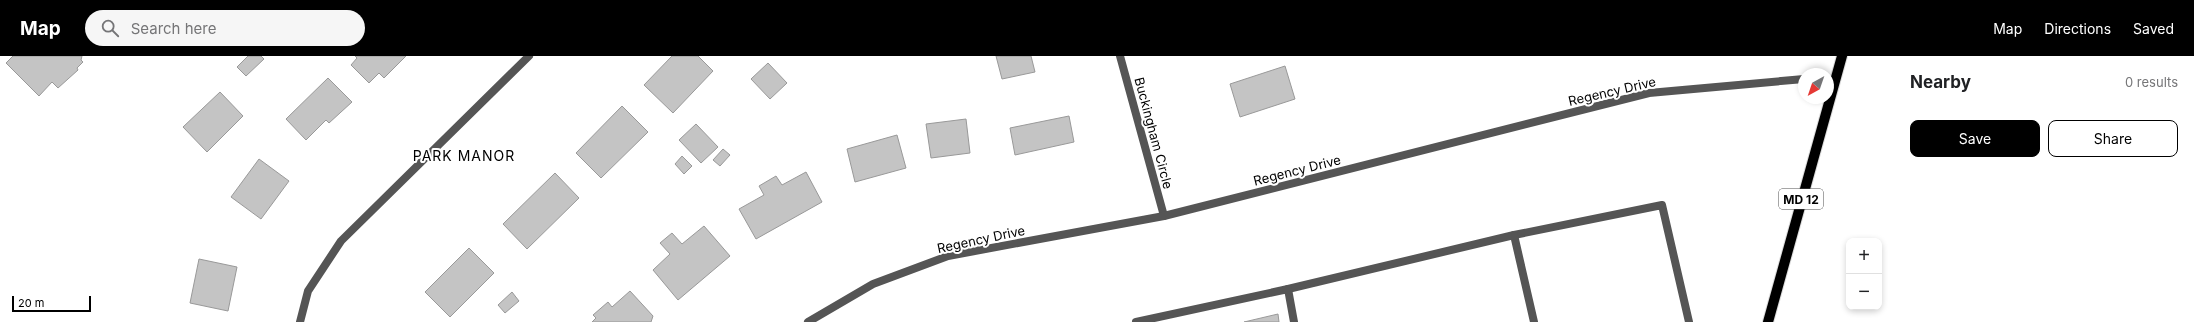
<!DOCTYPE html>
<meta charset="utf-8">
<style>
body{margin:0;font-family:Inter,sans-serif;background:#f6f6f6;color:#202124}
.controls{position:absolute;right:12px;bottom:12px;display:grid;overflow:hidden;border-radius:8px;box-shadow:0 2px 6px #0003}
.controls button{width:36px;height:36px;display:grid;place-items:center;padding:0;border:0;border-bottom:1px solid #e0e0e0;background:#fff;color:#202124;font:20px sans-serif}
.compass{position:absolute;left:1798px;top:12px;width:36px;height:36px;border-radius:50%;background:#fff;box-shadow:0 2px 6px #0003;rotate:220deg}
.scale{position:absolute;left:12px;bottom:10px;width:79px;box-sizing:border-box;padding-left:4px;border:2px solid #000;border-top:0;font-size:11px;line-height:14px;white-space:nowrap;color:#000;-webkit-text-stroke:3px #fff;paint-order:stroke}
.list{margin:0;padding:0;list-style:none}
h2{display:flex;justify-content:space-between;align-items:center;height:52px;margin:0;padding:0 16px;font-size:17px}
h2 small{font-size:13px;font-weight:400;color:#757577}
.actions{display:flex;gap:8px;padding:12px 16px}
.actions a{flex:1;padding:9px 0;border:1px solid #000;border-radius:8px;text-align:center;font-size:14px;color:#000}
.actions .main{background:#000;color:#fff}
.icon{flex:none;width:22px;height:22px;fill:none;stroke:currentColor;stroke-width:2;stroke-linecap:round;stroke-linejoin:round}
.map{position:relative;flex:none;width:1894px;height:266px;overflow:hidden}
header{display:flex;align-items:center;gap:24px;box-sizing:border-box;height:56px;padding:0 20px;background:#000;color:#fff}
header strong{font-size:19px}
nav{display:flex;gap:22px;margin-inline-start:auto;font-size:14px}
.search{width:280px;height:36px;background:#f6f6f6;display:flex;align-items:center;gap:10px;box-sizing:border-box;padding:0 14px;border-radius:22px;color:#757577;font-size:15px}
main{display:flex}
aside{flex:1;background:#fff}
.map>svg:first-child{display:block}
</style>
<header>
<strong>Map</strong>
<div class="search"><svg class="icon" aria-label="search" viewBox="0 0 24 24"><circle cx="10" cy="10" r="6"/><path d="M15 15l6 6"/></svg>Search here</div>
<nav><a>Map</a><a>Directions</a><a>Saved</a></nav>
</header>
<main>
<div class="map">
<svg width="1894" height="266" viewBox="0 0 1894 266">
<rect width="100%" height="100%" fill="#fff"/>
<!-- building -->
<g fill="#c4c4c4" stroke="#999">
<polygon points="13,0 82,0 81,4 83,6 77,12 78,14 58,32 52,26 39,40 6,7"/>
<polygon points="248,0 261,0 264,3 246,20 237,11"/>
<polygon points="355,0 406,0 384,22 379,17 369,27 351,9 357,2"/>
<polygon points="672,0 698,0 713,15 673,57 644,29"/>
<polygon points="996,0 1031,0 1035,16 1002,23"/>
<polygon points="768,7 787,27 770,43 751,23"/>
<polygon points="1285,10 1295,43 1240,61 1230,28"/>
<polygon points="328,22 352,46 329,67 326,64 306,84 286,63"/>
<polygon points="220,36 243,60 207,96 183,71"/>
<polygon points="622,50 648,76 601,122 576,97"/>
<polygon points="1069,60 1074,86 1015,99 1010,72"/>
<polygon points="966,63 970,97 931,102 926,68"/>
<polygon points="696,68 718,91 701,107 679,84"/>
<polygon points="897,79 906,112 855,126 847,93"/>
<polygon points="723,93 730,99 720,110 713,104"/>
<polygon points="682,100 692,110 684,118 675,108"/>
<polygon points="259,103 289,125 261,163 231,141"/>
<polygon points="806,116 822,146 756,183 739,153 764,139 759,130 776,120 782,129"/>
<polygon points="555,117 579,142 527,193 503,168"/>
<polygon points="704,170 730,200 678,244 653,214 670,198 660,187 672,177 682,188"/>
<polygon points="469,192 494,217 450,261 425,236"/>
<polygon points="199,203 237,211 228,255 190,247"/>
<polygon points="630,235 653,260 651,266 592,266 596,262 593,259 608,246 612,251"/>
<polygon points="512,236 519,245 505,257 498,249"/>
<polygon points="1278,258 1279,266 1244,266"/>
</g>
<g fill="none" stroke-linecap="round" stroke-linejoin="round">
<defs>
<polyline id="primary" points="1768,266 1842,0"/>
</defs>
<!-- primary casing -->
<use href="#primary" stroke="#dbdbdb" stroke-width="12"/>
<!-- service -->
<g stroke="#555" stroke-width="8">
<polyline points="1514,179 1662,149 1689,266"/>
<polyline points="1288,233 1514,179 1534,266"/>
<polyline points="1136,266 1288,233 1294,266"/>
</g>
<!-- minor -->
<g stroke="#555" stroke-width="8">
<polyline points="1120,0 1164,160"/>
<polyline points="300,266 308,235 341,185 529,0"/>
<polyline points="808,266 873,228 948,200 1164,160 1649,37 1804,23"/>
</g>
<!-- primary -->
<use href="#primary" stroke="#000" stroke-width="10"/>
</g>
<g text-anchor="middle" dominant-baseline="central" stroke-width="4" stroke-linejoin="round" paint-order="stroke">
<!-- shield labels -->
<rect fill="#fff" stroke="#4c4c4c" stroke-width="1" x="1779" y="133" width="44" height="20" rx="3"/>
<g font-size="12" font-weight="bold" fill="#000">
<text x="1801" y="143">MD 12</text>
</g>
<!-- street labels -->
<g font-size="13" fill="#000" stroke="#fff">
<text transform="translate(1612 35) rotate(-13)">Regency Drive</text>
<text transform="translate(1154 77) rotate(75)">Buckingham Circle</text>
<text transform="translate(1297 114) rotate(-14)">Regency Drive</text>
<text transform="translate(981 183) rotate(-12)">Regency Drive</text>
</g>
<!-- neighbourhood labels -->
<g font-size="14" letter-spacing="1" fill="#000" stroke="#fff">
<text x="464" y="99">PARK MANOR</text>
</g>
</g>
</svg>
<div class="controls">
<button>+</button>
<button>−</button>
</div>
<svg class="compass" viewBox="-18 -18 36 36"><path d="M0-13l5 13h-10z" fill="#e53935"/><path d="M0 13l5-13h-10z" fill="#757577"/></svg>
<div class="scale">20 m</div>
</div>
<aside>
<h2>Nearby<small>0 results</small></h2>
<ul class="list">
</ul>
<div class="actions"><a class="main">Save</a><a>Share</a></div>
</aside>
</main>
